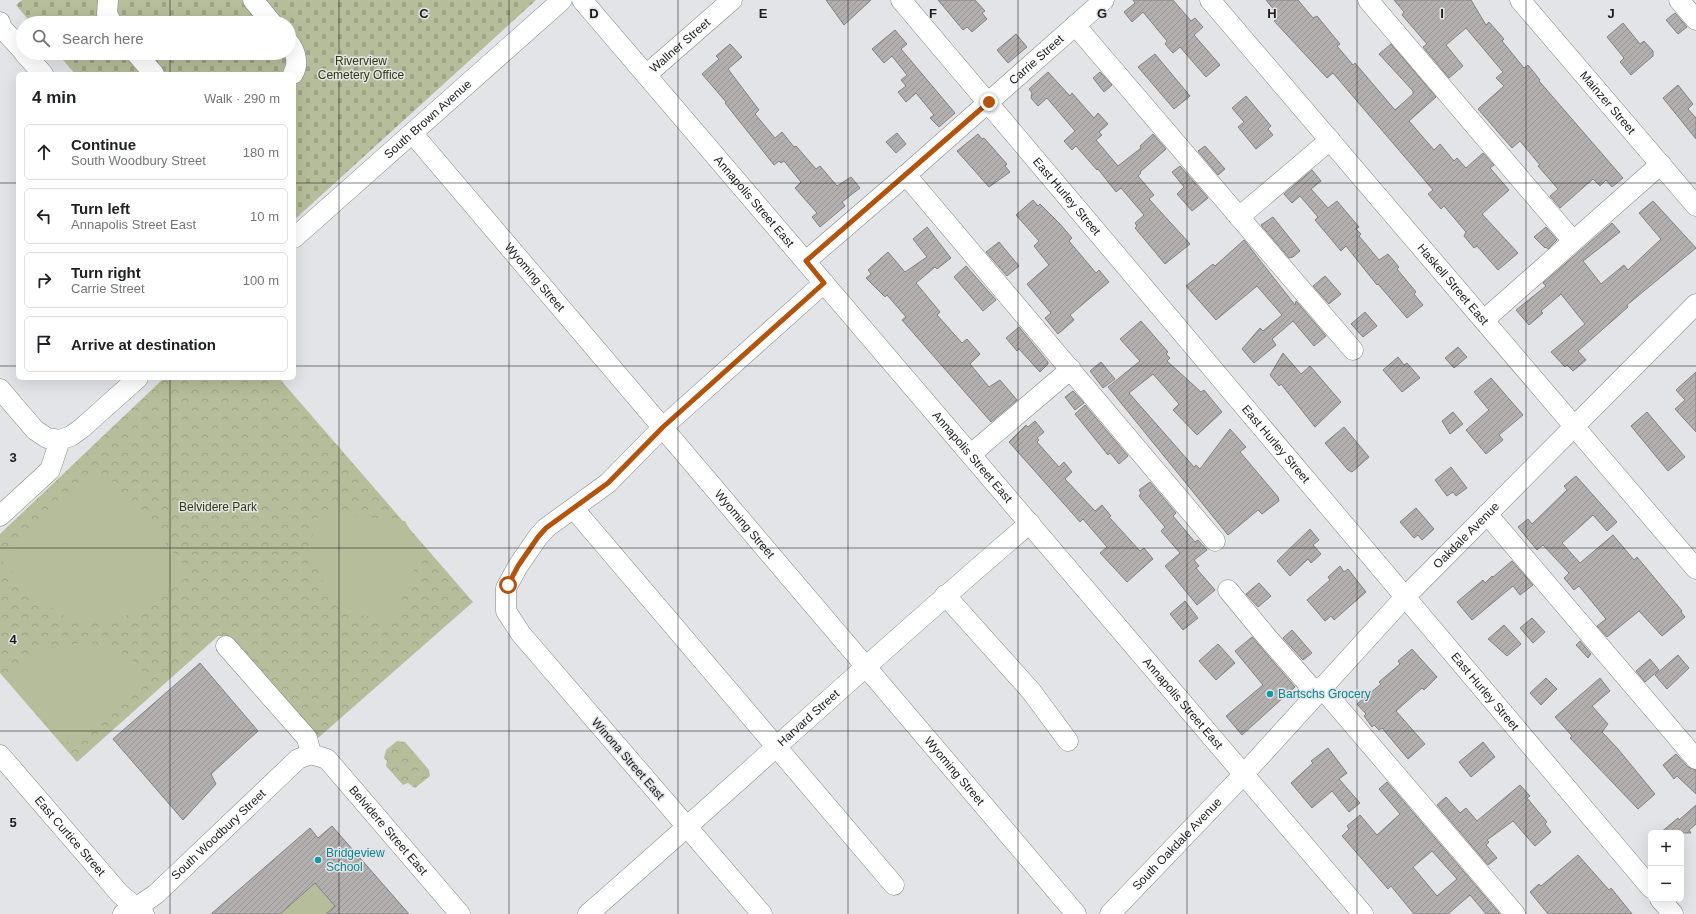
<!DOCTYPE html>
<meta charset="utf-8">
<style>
body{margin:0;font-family:Helvetica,sans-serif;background:#f6f6f6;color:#202124}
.controls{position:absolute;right:12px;bottom:12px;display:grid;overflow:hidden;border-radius:6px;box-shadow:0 4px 16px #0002}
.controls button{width:36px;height:36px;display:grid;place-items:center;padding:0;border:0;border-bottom:1px solid #e0e0e0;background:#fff;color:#202124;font:20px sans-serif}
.stop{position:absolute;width:12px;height:12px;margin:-9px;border:3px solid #b45309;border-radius:50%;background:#fff}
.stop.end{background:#b45309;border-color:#fff;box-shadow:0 1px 4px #0008}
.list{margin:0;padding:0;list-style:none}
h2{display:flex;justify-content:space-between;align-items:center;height:52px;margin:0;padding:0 16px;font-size:17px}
h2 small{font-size:13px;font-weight:400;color:#757577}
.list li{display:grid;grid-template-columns:26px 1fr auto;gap:12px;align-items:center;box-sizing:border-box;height:56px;margin:0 8px 8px;padding:0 8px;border:1px solid #e0e0e0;border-radius:6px}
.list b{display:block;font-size:15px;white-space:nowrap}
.list p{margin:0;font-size:13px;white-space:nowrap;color:#757577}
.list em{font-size:13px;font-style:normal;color:#757577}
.icon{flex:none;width:22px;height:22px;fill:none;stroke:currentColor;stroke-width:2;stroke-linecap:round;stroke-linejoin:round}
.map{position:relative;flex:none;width:1696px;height:914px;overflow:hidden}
.search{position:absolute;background:#fff;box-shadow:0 4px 16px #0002;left:16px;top:16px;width:280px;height:44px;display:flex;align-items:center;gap:10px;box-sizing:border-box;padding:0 14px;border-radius:22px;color:#757577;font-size:15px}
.panel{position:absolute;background:#fff;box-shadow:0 4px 16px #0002;left:16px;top:72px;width:280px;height:308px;border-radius:6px}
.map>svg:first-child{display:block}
</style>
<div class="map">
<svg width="1696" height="914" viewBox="0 0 1696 914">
<defs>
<pattern id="cemetery-stones" width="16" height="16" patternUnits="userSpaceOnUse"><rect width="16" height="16" fill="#b6bd9a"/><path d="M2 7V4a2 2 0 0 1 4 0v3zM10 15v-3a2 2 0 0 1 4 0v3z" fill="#9ca284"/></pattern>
<pattern id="park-crowns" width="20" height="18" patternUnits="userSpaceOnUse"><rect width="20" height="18" fill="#b6bd9a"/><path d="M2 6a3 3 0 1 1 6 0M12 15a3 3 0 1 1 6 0" fill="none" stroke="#9ca284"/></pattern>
<pattern id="building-hatch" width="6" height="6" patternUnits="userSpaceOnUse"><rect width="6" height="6" fill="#b2afae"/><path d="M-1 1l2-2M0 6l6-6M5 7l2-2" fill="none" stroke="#989695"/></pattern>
</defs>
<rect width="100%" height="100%" fill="#e3e4e7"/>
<!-- cemetery -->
<polygon fill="url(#cemetery-stones)" points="22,0 536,0 294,220 294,74 75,74 57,53 289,53 289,23 31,23 16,5"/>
<!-- park -->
<g fill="url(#park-crowns)">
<polygon points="164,378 279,378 473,602 318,738 231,637 218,636 77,762 0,673 0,534"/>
<polygon points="397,741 405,742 429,770 430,776 415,788 408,783 403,785 386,766 387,761 384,758 386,750"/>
</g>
<!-- garden -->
<g fill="#b6bd9a">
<polygon points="88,478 111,480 191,573 157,602 109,623 67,618 33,594 0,559 0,555"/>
<polygon points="319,512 405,521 421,551 394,619 358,615 325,586 308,551"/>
<polygon points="88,642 128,656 151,681 77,742 61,742 10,678 45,649"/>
<polygon points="315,883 335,906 326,914 280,914"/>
</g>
<!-- building -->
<g fill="url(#building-hatch)" stroke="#848281" fill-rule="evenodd">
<polygon points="826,0 871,0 844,25"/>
<polygon points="938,0 975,0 985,11 982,13 987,19 972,32 967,27 963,30"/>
<polygon points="1133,0 1173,0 1191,21 1195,18 1203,27 1194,35 1220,65 1206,77 1180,47 1173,53 1165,44 1167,41 1143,12 1132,22 1124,12 1135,3"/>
<polygon points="1266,0 1298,0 1313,18 1317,16 1340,44 1337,46 1353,65 1355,63 1395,110 1413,94 1413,91 1379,54 1391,44 1436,97 1409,121 1434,150 1440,144 1454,161 1457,158 1466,168 1483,153 1494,165 1490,168 1509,190 1482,214 1518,253 1498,270 1477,246 1474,248 1464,236 1466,232 1444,206 1441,209 1428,194 1433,190 1333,73 1327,78 1274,21 1278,18 1273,13 1275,11"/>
<polygon points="1394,0 1471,0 1486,25 1489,22 1504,39 1502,41 1524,68 1528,65 1540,80 1539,81 1623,178 1612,187 1606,180 1600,186 1593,179 1560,208 1550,196 1558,189 1538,166 1540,165 1520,141 1512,148 1478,109 1504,86 1496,78 1503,72 1466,28 1446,45 1463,66 1449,78 1423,47 1427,44 1402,15 1404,12"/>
<polygon points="1675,13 1687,27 1678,34 1666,20"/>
<polygon points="1623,23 1640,44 1644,41 1653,51 1653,56 1631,75 1620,62 1624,58 1607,37"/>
<polygon points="895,30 907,44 901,49 955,113 939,127 930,118 934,115 916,93 906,102 898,92 906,86 901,80 907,75 892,56 884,63 872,49"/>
<polygon points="1016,34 1027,47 1008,63 997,50"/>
<polygon points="730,44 742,57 728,69 759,110 755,114 775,138 782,132 794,147 796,146 816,169 820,166 837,186 851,177 860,188 842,202 845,206 820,227 812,217 817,213 795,188 801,182 784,161 781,163 779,161 774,165 725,103 726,102 702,74 719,59 716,56"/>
<polygon points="1155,54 1190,96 1174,109 1138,67"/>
<polygon points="1048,72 1070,96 1072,93 1094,118 1098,113 1108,124 1099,132 1102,135 1096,140 1118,166 1141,148 1140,146 1153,134 1166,149 1140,172 1141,173 1138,176 1154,195 1149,199 1190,244 1165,264 1135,228 1137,226 1135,223 1144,215 1121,188 1116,192 1098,169 1097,170 1076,146 1072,150 1064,141 1075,131 1047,98 1038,106 1031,98 1032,93 1029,89"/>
<polygon points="1100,72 1112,85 1104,92 1093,78"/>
<polygon points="1678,85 1693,104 1688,109 1696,118 1696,139 1663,98"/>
<polygon points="1246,96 1271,126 1268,129 1273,135 1256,149 1238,127 1244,122 1232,108"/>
<polygon points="897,133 906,144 896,153 886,142"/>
<polygon points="978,134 982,139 984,138 1007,164 1005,166 1010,172 989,187 957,151"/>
<polygon points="1205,146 1225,169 1218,175 1198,151"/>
<polygon points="1180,166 1208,198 1192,211 1177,194 1184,187 1172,172"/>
<polygon points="1312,170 1321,181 1311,189 1328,208 1337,201 1359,227 1356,229 1361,234 1359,236 1379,260 1388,254 1399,267 1397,269 1416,292 1414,294 1423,305 1407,318 1378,284 1377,285 1346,246 1341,251 1315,220 1318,217 1300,196 1292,203 1284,194"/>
<polygon points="1033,200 1038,206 1040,204 1060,224 1072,238 1069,241 1096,273 1099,270 1109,282 1070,315 1074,320 1058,334 1045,318 1051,313 1027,284 1049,265 1034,246 1039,241 1016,215"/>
<polygon points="1653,201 1696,248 1627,305 1628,307 1578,351 1586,360 1573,371 1567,365 1565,367 1551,352 1585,324 1561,294 1541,311 1543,313 1529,325 1516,310 1546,286 1543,283 1612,223 1620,232 1583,261 1601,284 1624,265 1628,270 1661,239 1639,213"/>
<polygon points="1273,217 1300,251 1293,257 1289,258 1261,225"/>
<polygon points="927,227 951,258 937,269 935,267 916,283 940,312 937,315 962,343 967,339 980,354 970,364 989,387 1000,380 1017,400 991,422 902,320 906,317 887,295 885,297 866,278 871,274 868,270 888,252 905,272 927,257 913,239"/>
<polygon points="1546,227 1557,240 1548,249 1546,247 1545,248 1534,237"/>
<polygon points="1244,240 1295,305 1296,301 1326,336 1314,346 1293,321 1272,339 1276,345 1254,363 1242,349 1260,328 1263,331 1282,315 1257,286 1216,320 1186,286 1213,264 1215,266"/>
<polygon points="999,242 1019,266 1007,276 986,252"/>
<polygon points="966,266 996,300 983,311 954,277"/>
<polygon points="1325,276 1341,294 1329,304 1313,286"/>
<polygon points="1365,312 1377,326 1363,337 1351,324"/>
<polygon points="1141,321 1168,352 1166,354 1170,358 1167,361 1201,392 1204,390 1222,412 1197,435 1173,410 1179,404 1153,374 1129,393 1194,467 1196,465 1200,469 1230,429 1246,447 1240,452 1278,497 1279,501 1262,514 1258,510 1228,535 1108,387 1140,361 1120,339"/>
<polygon points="1019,327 1048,362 1048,364 1040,372 1019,349 1017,351 1006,338"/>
<polygon points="1458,347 1467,357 1454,368 1445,358"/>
<polygon points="1283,353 1301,374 1310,366 1341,402 1315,427 1281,384 1279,386 1270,375"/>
<polygon points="1398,357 1404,365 1407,363 1420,378 1402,392 1383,370"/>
<polygon points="1101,362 1115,379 1103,388 1090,371"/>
<polygon points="1696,372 1696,432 1675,409 1685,400 1676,390"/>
<polygon points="1491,378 1523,415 1499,435 1503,440 1486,454 1466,430 1489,410 1474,392"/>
<polygon points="1073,391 1084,403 1075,410 1065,397"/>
<polygon points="1085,405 1128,456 1119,464 1110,453 1108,455 1075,414"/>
<polygon points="1453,412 1463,424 1450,434 1442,421"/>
<polygon points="1647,412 1685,457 1668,471 1631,426"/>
<polygon points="1035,421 1044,432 1037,438 1039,440 1037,442 1059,467 1064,462 1072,472 1065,479 1095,511 1102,505 1111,516 1109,517 1140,551 1144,548 1153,559 1127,582 1100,553 1107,547 1083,519 1080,522 1009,442 1026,425 1028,427"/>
<polygon points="1344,427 1369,457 1352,472 1348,470 1325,443"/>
<polygon points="1451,467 1467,488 1456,496 1453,492 1447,496 1435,480"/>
<polygon points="1576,476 1617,522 1607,531 1593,515 1562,543 1580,563 1613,535 1634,560 1637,557 1682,611 1681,612 1685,617 1662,636 1639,611 1607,637 1597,626 1606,619 1579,586 1574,590 1564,578 1569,573 1543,545 1537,550 1518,527 1528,519 1532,524 1567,490 1564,486"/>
<polygon points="1150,482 1176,513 1173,516 1195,542 1198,540 1207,550 1194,560 1199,566 1196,568 1215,590 1197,605 1165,566 1180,553 1161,531 1165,527 1139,496 1141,493 1139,490"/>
<polygon points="1416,508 1434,529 1422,540 1418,535 1414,538 1400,522"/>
<polygon points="1310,529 1319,540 1313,545 1321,554 1311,563 1308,559 1290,576 1277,561"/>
<polygon points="1512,561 1533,585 1520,595 1513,586 1472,620 1457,602 1483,580 1485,583 1492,576 1493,577"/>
<polygon points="1340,566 1344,572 1348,569 1366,592 1334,620 1331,616 1325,621 1307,600 1330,580 1328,577"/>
<polygon points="1259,583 1271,596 1258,607 1246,594"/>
<polygon points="1185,601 1198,618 1183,630 1170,614"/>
<polygon points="1532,618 1545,632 1533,643 1520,628"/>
<polygon points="1504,625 1521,644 1507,656 1488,639"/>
<polygon points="1292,630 1312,653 1303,660 1283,638"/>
<polygon points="1252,637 1295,687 1242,735 1226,716 1263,685 1235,651"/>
<polygon points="1580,641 1591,654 1588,658 1576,645"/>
<polygon points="1218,644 1235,663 1216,680 1199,661"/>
<polygon points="1412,649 1437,677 1424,690 1422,688 1396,711 1425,744 1408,759 1382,728 1379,730 1374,725 1372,727 1364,716 1366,714 1357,704 1381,684 1379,682 1400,664 1398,661"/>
<polygon points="1678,655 1689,668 1667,689 1655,675"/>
<polygon points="1650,659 1659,670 1645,682 1636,671"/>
<polygon points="200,663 258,731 211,774 216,784 183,820 113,739"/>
<polygon points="1546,678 1557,689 1541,705 1530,693"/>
<polygon points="1600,678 1610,691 1592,706 1608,724 1602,732 1618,749 1655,794 1638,809 1570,738 1572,736 1555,717"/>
<polygon points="1483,742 1495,757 1471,777 1459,762"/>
<polygon points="1328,748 1347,773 1339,779 1360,803 1349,812 1332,791 1312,808 1291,783 1313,763 1311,761"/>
<polygon points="1676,754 1688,767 1696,770 1696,794 1677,776 1674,779 1663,765"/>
<path d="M1387,782L1500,914H1486L1470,895L1448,914H1414L1391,886L1388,889L1342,836L1349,829L1347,826L1360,815L1377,835L1400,814L1379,789ZM1432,851L1457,879L1437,896L1413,867Z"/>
<polygon points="1520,785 1530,796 1527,798 1547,822 1545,824 1551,832 1535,846 1513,821 1487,840 1489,842 1486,845 1497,858 1488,865 1437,805 1446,797 1460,813 1466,808 1477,821"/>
<polygon points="1696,805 1696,824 1689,830 1691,833 1660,833 1678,818 1679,820"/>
<polygon points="332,826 409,914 326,914 335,906 315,883 280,914 211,914 310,828 318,838"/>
<polygon points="1578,855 1609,890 1611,888 1632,914 1548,914 1530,892 1539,884 1541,886"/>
</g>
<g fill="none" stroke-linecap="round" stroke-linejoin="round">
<defs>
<g id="minor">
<polyline points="108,0 107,14 112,23"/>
<polyline points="253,0 272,23"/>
<path id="s1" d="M582,0L1363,914"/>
<path id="s2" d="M901,0L1651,888"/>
<path id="s3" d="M1210,0L1696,569"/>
<polyline points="1368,0 1573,241"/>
<path id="s4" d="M1520,0L1696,206"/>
<polyline points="1679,0 1696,20"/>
<polyline points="0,22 1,27 23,51"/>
<polyline points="1075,25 1353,350"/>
<path d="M289,43C296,52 299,64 293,74"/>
<polyline points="24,53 43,74"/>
<polyline points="136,53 154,74"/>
<path id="s5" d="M646,75L732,0"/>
<path id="s6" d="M413,134L1076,914"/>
<polyline points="906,175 1215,541"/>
<polyline points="1239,217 1330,140"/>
<path id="s7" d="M294,238L562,0"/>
<path id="s8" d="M806,261L906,175L1104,0"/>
<polyline points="1484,320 1661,164"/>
<polyline points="0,389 35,430 47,438 60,440 71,436 82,428 138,378"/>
<polyline points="971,454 1071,369"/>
<polyline points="574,509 894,885"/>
<polyline points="1487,514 1696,759"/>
<polyline points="0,516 50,470 60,440"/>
<polyline points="1228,590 1266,636 1316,693"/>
<polyline points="945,595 1031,691 1068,741"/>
<polyline points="226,646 307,738 311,754"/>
<polyline points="1321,687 1515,914"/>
<path id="s9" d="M311,754L327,759L460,914"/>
<path id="s10" d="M0,755L120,894L144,914"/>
<polyline points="1660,899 1673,914"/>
<path id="s11" d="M123,914L137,907L156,894L298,759L311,754"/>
<path id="s12" d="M588,914C736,785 880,651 1030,523"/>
<polyline points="762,914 521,634 506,611 506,588 518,566 538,537 546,528 608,483 663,427 824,283"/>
<path id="s13" d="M1110,914L1244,774L1404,598L1696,304"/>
</g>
</defs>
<!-- minor casing -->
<use href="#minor" stroke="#838486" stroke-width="21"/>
<!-- minor -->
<use href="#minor" stroke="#fff" stroke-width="20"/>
</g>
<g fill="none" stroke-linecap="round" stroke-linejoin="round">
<!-- route -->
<polyline stroke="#b45309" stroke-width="5" points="508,585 518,566 538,537 546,528 608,483 663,427 824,283 806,261 989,102"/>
</g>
<!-- grid -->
<path fill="none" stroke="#1c1c1d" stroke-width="1" stroke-opacity="0.55" d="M170,0V23M339,0V914M509,0V914M678,0V914M848,0V914M1018,0V914M1187,0V914M1357,0V914M1526,0V914M170,53V74M0,183H18M294,183H1696M0,366H18M294,366H1696M170,378V914M0,548H1696M0,731H1696"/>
<!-- markers -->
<g fill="#0f9aa8" stroke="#e3e4e7" stroke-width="1.5">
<circle cx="1270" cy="694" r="4"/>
<circle cx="318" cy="860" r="4"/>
</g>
<g text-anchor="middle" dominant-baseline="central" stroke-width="3" stroke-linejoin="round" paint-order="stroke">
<!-- street labels -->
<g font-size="12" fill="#1c1c1d" stroke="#e3e4e7">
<text stroke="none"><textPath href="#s5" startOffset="45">Wallner Street</textPath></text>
<text stroke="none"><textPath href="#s8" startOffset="306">Carrie Street</textPath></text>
<text stroke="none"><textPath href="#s4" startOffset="135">Mainzer Street</textPath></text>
<text stroke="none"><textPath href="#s7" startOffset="179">South Brown Avenue</textPath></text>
<text stroke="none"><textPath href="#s2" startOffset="257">East Hurley Street</textPath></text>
<text stroke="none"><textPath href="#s1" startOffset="265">Annapolis Street East</textPath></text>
<text stroke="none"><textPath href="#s6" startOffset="188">Wyoming Street</textPath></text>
<text stroke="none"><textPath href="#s3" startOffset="374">Haskell Street East</textPath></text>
<text stroke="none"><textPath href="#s2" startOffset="581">East Hurley Street</textPath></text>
<text stroke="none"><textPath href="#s1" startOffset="601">Annapolis Street East</textPath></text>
<text stroke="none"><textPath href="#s6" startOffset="512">Wyoming Street</textPath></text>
<text stroke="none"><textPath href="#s13" startOffset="520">Oakdale Avenue</textPath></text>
<text stroke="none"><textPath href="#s2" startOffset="905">East Hurley Street</textPath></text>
<text stroke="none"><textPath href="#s1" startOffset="925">Annapolis Street East</textPath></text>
<text stroke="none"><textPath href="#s12" startOffset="295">Harvard Street</textPath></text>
<text transform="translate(628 759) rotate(49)">Winona Street East</text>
<text stroke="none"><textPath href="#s6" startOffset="836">Wyoming Street</textPath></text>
<text stroke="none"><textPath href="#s9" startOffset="111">Belvidere Street East</textPath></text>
<text stroke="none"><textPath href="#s11" startOffset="125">South Woodbury Street</textPath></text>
<text stroke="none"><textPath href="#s10" startOffset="107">East Curtice Street</textPath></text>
<text stroke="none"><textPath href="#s13" startOffset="97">South Oakdale Avenue</textPath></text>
</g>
<!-- park labels -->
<g font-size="12" fill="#333908" stroke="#e3e4e7">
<text x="361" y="61">Riverview<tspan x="361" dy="14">Cemetery Office</tspan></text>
<text x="218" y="507">Belvidere Park</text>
</g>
<!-- culture labels -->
<g font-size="12" fill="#0d838f" stroke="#e3e4e7" text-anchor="start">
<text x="1278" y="694">Bartschs Grocery</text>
<text x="326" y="853">Bridgeview<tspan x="326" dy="14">School</tspan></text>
</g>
</g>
<g font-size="13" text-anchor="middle" font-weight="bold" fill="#1c1c1d" stroke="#e3e4e7" stroke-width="3" stroke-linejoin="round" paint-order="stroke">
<text x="424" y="18">C</text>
<text x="594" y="18">D</text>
<text x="763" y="18">E</text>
<text x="933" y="18">F</text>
<text x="1102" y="18">G</text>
<text x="1272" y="18">H</text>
<text x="1442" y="18">I</text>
<text x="1611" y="18">J</text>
<text x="13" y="462">3</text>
<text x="13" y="644">4</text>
<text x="13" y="827">5</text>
</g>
</svg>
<div class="controls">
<button>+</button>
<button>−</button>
</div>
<div class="stop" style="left:508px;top:585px"></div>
<div class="stop end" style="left:989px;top:102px"></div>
<div class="search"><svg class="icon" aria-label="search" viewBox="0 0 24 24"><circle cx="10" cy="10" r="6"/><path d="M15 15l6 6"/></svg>Search here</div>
<section class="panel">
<h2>4 min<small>Walk · 290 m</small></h2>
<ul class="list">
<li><svg class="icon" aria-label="ahead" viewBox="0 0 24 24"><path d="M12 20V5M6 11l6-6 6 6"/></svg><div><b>Continue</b><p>South Woodbury Street</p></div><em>180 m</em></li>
<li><svg class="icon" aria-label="left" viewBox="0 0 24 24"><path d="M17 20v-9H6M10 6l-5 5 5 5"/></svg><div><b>Turn left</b><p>Annapolis Street East</p></div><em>10 m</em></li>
<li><svg class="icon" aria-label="right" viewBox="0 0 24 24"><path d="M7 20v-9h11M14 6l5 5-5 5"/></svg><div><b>Turn right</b><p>Carrie Street</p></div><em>100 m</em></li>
<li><svg class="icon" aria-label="arrive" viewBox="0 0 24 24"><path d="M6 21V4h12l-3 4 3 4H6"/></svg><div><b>Arrive at destination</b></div></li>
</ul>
</section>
</div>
